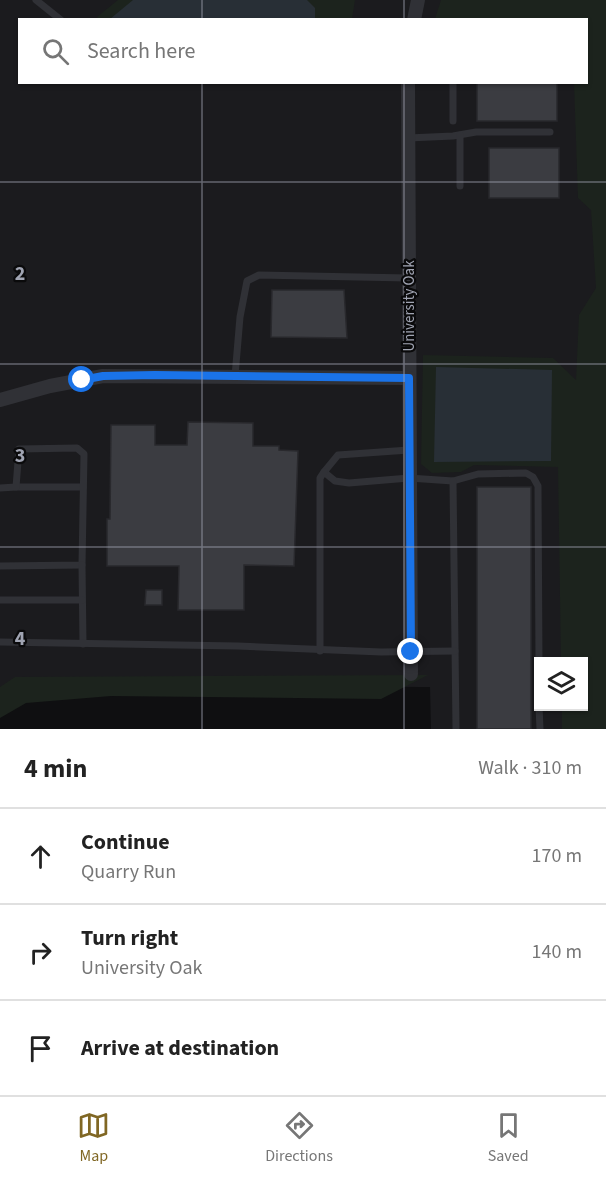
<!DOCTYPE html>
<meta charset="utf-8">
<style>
body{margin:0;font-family:"Source Sans 3",sans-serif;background:#f6f6f6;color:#222}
.controls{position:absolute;right:18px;bottom:18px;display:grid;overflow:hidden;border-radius:0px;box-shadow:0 2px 4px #0004}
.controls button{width:54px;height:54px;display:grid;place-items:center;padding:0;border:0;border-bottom:2px solid #e0e0e0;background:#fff;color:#222;font:30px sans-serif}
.stop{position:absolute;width:18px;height:18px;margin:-14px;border:4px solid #1a73e8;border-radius:50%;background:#fff}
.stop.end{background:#1a73e8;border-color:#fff;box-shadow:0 2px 6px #0008}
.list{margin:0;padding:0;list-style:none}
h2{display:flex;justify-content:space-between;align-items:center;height:78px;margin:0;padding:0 24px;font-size:26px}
h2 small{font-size:20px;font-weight:400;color:#767676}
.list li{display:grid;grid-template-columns:39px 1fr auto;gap:18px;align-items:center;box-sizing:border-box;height:96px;padding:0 24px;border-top:2px solid #e0e0e0}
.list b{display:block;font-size:22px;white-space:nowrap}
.list p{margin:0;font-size:20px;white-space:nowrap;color:#767676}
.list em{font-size:20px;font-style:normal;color:#767676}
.icon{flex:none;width:33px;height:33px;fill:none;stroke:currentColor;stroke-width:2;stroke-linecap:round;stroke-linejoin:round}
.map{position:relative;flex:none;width:606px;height:729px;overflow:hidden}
.search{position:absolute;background:#fff;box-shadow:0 2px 4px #0004;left:18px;right:18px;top:18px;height:66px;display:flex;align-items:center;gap:15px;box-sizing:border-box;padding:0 21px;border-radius:0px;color:#767676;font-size:22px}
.sheet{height:366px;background:#fff}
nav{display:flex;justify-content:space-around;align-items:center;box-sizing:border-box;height:84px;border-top:2px solid #e0e0e0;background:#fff;font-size:16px;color:#767676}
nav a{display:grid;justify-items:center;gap:3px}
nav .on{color:#806724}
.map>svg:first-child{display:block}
</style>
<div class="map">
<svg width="606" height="729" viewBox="0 0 606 729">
<rect width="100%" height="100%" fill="#0f0f11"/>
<!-- built -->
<path fill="#1b1b1e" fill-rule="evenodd" d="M0,0H606V729H431L430,687L70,686L0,707ZM20,20H586V82H20ZM538,662H584V706H538Z"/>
<!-- green -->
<g fill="#1c231d">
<polygon points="118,0 355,0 352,19 99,20 97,17"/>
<polygon points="441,0 606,0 606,729 562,729 562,707 584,706 584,662 561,661 558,467 474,465 461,472 432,473 421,464 423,355 553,358 576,380 579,315 596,288 591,210 578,198 574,83 586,82 586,20 435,19"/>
<polygon points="428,675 381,699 111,696 26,703 0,718 0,687 15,677"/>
</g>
<!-- water -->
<g fill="#282f36">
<polygon points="133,0 307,0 315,8 315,19 110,19"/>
<polygon points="436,367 552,370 551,461 434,462"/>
</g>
<!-- building -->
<g fill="#3b3c41" stroke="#29292d" stroke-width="1.5">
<rect x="477" y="82" width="80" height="39"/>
<rect x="489" y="148" width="70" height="50"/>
<polygon points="272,290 344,290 347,338 271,337"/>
<polygon points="188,422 253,423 253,446 279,446 279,450 298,451 294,566 244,565 244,610 178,610 179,566 107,566 107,519 110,519 111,425 155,425 155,445 187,445"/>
<rect x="477" y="487" width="54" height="242"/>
<polygon points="146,590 162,590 162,605 145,605"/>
</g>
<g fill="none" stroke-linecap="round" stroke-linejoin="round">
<!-- lane -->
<g stroke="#303136" stroke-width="7">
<polyline points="36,0 61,20"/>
<polyline points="453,82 453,121"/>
<polyline points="408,138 453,136 476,132 550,132"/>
<polyline points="460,186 460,135"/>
<polyline points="235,376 240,317 247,281 259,275 408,278"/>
<polyline points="409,450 338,455 324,472 335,481 349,483 409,478 453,481 478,474 526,473 533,477 538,486 539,662"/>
<polyline points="453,481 456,729"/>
<polyline points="16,487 83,487"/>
<polyline points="0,488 16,487 19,449 77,448 84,454 82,565 0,566"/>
<polyline points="82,565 83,644"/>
<polyline points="0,600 82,600"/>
<polyline points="0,642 238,646 381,652 455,651"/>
<polyline points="320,651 320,478 324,472"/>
<polyline points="539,706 540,729"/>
</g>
<!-- street -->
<g stroke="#303136" stroke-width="14">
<polyline points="414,20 418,0"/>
<polyline points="408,82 411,674"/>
<polyline points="0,400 50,386 103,376 409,378"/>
</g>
</g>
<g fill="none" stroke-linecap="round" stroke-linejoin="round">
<!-- route -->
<polyline stroke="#1a73e8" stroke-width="8" points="82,380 103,376 155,375 409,378 411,652"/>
</g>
<!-- grid -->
<path fill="none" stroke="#a0a4b2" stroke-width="1.5" stroke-opacity="0.55" d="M202,0V20M404,0V20M202,82V729M404,82V729M0,182H606M0,364H606M0,547H606"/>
<g text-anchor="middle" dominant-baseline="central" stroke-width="4.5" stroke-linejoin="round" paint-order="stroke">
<!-- street labels -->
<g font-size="15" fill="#a0a4b2" stroke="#0a0a0b">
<text transform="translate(409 306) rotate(-90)">University Oak</text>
</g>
</g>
<g font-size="20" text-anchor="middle" font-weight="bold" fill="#a0a4b2" stroke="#0a0a0b" stroke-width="4.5" stroke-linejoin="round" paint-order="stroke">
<text x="20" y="280">2</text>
<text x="20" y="462">3</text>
<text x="20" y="645">4</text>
</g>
</svg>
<div class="controls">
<button><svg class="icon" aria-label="layers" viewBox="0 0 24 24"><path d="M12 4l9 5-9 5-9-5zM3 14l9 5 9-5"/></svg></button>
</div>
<div class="stop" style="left:82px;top:380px"></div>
<div class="stop end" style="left:411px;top:652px"></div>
<div class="search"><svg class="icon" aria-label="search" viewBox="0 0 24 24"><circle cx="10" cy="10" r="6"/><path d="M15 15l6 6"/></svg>Search here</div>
</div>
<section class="sheet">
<h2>4 min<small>Walk · 310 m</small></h2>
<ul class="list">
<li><svg class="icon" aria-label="ahead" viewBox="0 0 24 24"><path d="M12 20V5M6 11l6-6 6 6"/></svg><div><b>Continue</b><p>Quarry Run</p></div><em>170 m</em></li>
<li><svg class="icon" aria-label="right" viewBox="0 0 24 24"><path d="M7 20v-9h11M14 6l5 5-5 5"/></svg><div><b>Turn right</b><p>University Oak</p></div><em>140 m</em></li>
<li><svg class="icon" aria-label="arrive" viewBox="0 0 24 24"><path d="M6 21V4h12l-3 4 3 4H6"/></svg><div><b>Arrive at destination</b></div></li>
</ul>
</section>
<nav>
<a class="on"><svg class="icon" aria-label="map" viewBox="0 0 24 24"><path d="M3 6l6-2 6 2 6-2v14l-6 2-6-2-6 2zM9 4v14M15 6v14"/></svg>Map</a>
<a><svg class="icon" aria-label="directions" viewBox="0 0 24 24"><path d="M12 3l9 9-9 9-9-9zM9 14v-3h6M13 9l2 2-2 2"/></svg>Directions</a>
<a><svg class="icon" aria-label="saved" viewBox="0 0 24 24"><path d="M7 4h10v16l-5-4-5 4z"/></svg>Saved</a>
</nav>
